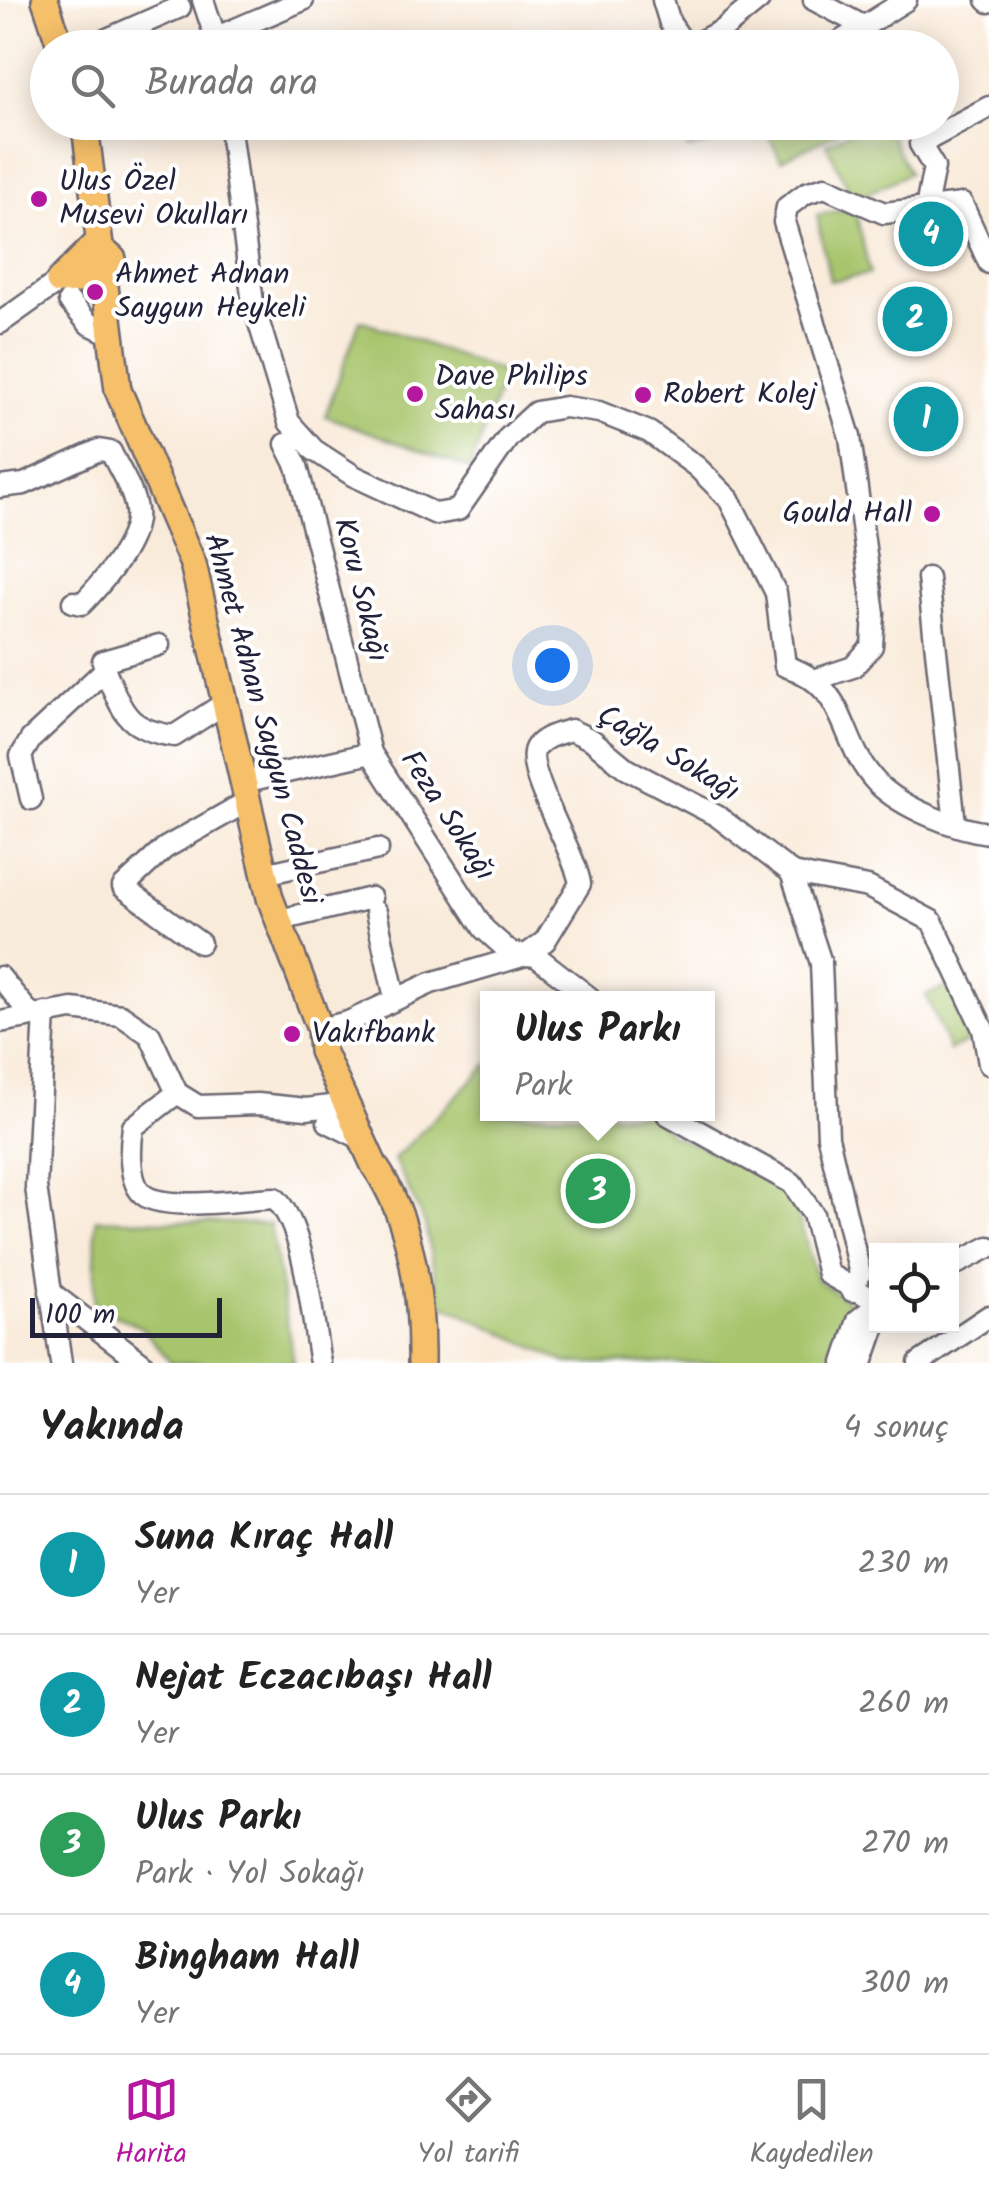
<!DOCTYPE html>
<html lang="tr">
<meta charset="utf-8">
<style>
body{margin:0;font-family:Kalam,sans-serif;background:#f2f2f2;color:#222}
.controls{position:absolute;right:30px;bottom:30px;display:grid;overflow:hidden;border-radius:0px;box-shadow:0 5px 25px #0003}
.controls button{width:90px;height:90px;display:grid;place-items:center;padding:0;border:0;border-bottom:2px solid #e0e0e0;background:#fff;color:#222;font:50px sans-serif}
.scale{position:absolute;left:30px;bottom:25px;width:192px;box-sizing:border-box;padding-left:10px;border:5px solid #22223b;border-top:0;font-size:28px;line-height:35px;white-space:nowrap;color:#22223b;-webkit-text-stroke:8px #fff;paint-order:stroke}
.you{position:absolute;left:552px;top:665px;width:35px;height:35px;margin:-25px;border:8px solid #fff;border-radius:50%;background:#1a73e8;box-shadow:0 0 0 15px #1a73e833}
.badge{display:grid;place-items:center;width:65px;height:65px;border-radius:50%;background:#b5179e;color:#fff;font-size:32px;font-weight:700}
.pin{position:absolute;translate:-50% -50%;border:5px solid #fff;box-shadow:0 2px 10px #0006}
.popup{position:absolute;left:480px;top:991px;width:235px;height:130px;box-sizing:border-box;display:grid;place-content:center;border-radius:0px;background:#fff;filter:drop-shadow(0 2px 8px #0005);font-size:32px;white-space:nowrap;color:#767676}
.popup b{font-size:38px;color:#222}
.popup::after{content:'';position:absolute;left:50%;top:100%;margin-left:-20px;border:20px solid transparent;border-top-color:#fff}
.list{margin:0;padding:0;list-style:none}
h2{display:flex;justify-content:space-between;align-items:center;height:130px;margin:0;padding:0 40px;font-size:42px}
h2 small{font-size:32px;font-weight:400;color:#767676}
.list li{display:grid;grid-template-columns:65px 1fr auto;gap:30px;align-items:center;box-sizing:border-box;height:140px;padding:0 40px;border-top:2px solid #e0e0e0}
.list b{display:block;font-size:38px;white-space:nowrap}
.list p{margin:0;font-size:32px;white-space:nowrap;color:#767676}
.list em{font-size:32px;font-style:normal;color:#767676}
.icon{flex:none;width:55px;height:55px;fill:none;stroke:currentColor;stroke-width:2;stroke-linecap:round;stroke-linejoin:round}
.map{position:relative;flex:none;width:989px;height:1363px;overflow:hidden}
.search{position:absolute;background:#fff;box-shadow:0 5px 25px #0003;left:30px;right:30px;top:30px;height:110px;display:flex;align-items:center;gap:25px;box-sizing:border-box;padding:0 35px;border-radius:55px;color:#767676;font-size:38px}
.sheet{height:690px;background:#fff}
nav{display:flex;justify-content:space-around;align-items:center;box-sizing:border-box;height:140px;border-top:2px solid #e0e0e0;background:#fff;font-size:28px;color:#767676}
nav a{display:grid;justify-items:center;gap:5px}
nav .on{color:#b5179e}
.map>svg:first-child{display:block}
</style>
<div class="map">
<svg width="989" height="1363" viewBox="0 0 989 1363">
<rect width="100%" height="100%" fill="#fff"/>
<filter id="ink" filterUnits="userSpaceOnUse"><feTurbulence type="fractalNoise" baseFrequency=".01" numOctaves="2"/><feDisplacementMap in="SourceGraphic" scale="20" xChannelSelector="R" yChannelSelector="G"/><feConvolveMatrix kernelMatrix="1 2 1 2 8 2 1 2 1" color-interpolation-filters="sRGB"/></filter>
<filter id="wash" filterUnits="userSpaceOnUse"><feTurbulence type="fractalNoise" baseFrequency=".0048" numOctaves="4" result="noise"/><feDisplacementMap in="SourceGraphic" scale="40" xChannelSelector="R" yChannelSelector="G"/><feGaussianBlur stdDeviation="2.25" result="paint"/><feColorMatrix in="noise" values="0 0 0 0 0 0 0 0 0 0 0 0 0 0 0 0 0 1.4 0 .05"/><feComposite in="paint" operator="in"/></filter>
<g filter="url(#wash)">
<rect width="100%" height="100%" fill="#f9ebda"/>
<!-- green -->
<g fill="#a7c56c" stroke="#647454" stroke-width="2.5">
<polygon points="681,123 715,123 720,141 688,149"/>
<polygon points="762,123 831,123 836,133 781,160"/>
<polygon points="868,123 884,123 909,173 854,200 826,144"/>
<polygon points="855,208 870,274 830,281 817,215"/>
<polygon points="360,320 505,373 470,469 325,416"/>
<polygon points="956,983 979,1037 949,1050 926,995"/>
<polygon points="488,1064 488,1114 656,1114 670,1135 771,1173 794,1201 817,1280 850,1302 847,1326 831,1363 567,1363 440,1303 425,1224 394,1159"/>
<polygon points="96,1219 270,1224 294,1363 171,1363 142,1328 94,1305"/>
</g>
</g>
<g filter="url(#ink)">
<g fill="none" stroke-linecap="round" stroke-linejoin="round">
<defs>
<g id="minor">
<polyline points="203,0 219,48"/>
<polyline points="663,0 670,23 687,48"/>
<polyline points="814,0 863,26"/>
<polyline points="987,0 989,2"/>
<polyline points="217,37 303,0"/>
<polyline points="87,48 180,7"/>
<polyline points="688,48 722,30 759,0"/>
<polyline points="830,48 906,0"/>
<path d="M229,122L253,303L289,422L314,450L354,476L436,514L458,510L508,438L536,412L565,407L599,412L649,432L697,467L729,499L776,593L785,666C850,686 837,741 877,783C902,808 955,829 989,833"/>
<polyline points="926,208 934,167 920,144 989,107"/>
<polyline points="69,301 89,324 110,334"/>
<polyline points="0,323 59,281"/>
<polyline points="286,444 297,466 371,753 484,929 511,953 536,956 590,998"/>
<path d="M0,487L24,484L99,450L111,452C119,470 134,491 136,510C140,540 102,583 82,604L73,602"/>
<polyline points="928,578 955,824"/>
<polyline points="105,670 103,661 159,645"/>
<polyline points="817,679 853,667 872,646 874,614 850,437 784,222 787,207 806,193 825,187 884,213 962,204 989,263"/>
<polyline points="243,782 371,753"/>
<path d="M31,799L21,756L31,739L105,670C123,712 125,729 174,736L225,703"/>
<polyline points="791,872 821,963 828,1137 860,1274 852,1291"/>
<polyline points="264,874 378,849"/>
<polyline points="376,912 395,998"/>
<polyline points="280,920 371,898"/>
<polyline points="200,943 123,887 165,848 248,801"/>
<polyline points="0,977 31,1015"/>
<polyline points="45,1013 36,1187 61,1363"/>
<polyline points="0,1022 72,1009 121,1015 150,1035 177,1093 198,1106 258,1104 306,1109 347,1104"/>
<path d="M320,1029L348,1022L431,983L526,955L545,941L580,884C576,853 521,767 536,747C545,736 558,734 571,730L592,740L627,769L717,816L792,873L868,887L932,921L983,1029L989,1064"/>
<path d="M177,1093L133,1127C130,1147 127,1189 149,1198C177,1210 244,1199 275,1198C306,1228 312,1319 320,1363"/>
<polyline points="667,1114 792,1183 813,1214 828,1274 876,1301"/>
<polyline points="328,1122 364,1140"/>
<polyline points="952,1266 989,1247"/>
<polyline points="50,1292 142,1363"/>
<polyline points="844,1363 858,1320 876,1306"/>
<polyline points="862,1363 876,1323"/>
<polyline points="919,1363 989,1316"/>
</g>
<g id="major">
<polyline points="45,0 61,48"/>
<path d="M86,134L118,390L193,564L270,898L320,1029L322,1051L374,1165C412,1219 422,1298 421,1363"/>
<polygon points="96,244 113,259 101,279 59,281"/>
</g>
</defs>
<!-- minor casing -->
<use href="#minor" stroke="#6d6873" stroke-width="25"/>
<!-- major casing -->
<use href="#major" stroke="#6d6873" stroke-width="30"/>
<!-- minor -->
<use href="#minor" stroke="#fff" stroke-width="20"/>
<!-- major -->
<use href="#major" stroke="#f6c06b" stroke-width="25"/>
</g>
</g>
<!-- markers -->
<g fill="#b5179e" stroke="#fff" stroke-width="4">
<circle cx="39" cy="199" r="10"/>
<circle cx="95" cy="292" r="10"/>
<circle cx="415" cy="394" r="10"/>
<circle cx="643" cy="395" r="10"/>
<circle cx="932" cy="514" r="10"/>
<circle cx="292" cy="1034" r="10"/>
</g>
<g text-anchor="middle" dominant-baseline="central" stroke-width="8" stroke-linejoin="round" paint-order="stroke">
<!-- poi labels -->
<g font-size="30" fill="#22223b" stroke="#fff" text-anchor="start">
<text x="59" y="182">Ulus Özel<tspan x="59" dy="34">Musevi Okulları</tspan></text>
<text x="115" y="275">Ahmet Adnan<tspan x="115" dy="34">Saygun Heykeli</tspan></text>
<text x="435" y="377">Dave Philips<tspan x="435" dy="34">Sahası</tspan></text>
<text x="663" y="395">Robert Kolej</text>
<text x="912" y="514" text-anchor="end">Gould Hall</text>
<text x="312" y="1034">Vakıfbank</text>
</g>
<!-- street labels -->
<g font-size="30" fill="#22223b" stroke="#fff">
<text transform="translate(360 590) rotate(76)">Koru Sokağı</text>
<text transform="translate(262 719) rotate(75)">Ahmet Adnan Saygun Caddesi</text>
<text transform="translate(668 754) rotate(31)">Çağla Sokağı</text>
<text transform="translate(447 816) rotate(57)">Feza Sokağı</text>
</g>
</g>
</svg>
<div class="controls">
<button><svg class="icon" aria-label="locate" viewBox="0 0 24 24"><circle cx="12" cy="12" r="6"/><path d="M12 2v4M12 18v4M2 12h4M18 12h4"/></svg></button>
</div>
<div class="scale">100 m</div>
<div class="you"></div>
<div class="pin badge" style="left:926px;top:419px;background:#0f9aa8">1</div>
<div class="pin badge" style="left:915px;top:319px;background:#0f9aa8">2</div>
<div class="pin badge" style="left:598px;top:1191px;background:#2e9e5b">3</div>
<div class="popup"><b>Ulus Parkı</b>Park</div>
<div class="pin badge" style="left:931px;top:234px;background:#0f9aa8">4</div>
<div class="search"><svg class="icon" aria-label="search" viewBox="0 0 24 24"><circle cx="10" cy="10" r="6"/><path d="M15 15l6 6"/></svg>Burada ara</div>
</div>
<section class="sheet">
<h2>Yakında<small>4 sonuç</small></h2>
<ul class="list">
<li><span class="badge" style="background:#0f9aa8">1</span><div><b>Suna Kıraç Hall</b><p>Yer</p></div><em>230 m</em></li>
<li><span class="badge" style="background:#0f9aa8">2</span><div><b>Nejat Eczacıbaşı Hall</b><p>Yer</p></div><em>260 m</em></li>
<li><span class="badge" style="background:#2e9e5b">3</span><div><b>Ulus Parkı</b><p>Park · Yol Sokağı</p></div><em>270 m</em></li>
<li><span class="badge" style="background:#0f9aa8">4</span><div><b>Bingham Hall</b><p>Yer</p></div><em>300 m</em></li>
</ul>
</section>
<nav>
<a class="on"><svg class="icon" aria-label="map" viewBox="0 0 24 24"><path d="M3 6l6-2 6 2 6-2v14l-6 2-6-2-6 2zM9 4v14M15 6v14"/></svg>Harita</a>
<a><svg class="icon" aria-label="directions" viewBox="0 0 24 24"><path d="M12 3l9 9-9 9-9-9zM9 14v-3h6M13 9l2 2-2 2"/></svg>Yol tarifi</a>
<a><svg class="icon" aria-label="saved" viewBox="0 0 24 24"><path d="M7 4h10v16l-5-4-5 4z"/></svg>Kaydedilen</a>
</nav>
